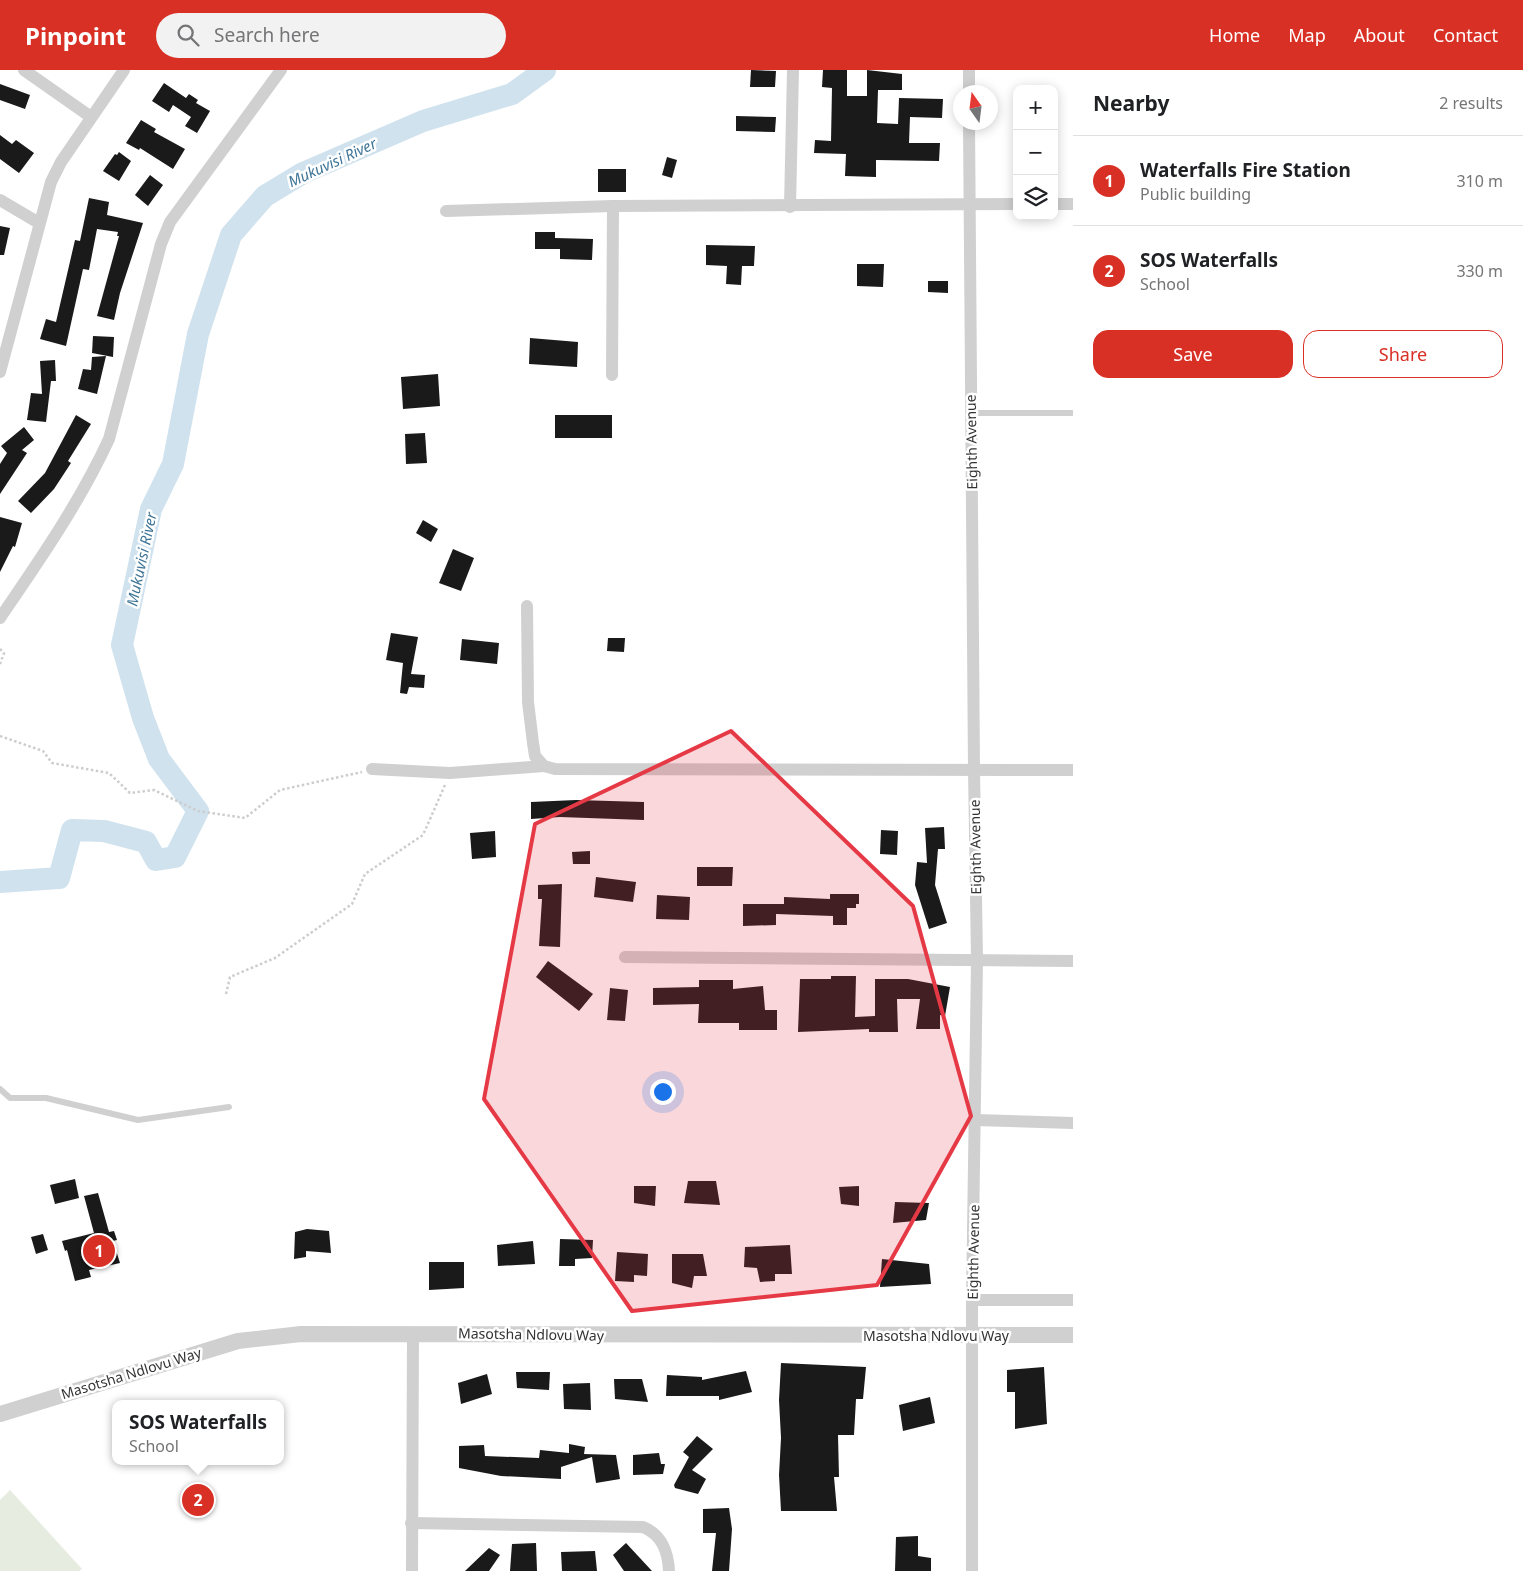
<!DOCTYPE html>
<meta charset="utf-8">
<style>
body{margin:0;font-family:"Noto Sans",sans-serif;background:#f2f2f2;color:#202124}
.controls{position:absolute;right:15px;top:15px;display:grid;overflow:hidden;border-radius:10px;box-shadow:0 2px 12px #0003}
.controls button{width:45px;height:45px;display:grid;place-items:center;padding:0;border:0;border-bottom:1px solid #e0e0e0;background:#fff;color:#202124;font:25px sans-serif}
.compass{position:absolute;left:953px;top:15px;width:45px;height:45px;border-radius:50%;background:#fff;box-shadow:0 2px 12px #0003;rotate:346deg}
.you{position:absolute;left:662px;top:1021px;width:18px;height:18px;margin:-12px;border:4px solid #fff;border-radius:50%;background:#1a73e8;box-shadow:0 0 0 8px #1a73e833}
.badge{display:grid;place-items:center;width:32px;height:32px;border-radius:50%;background:#d93025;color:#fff;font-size:16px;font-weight:700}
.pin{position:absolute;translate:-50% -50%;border:2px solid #fff;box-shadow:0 1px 5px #0006}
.popup{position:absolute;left:112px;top:1330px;width:172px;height:65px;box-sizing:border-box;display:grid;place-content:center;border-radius:10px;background:#fff;filter:drop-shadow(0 1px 4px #0005);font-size:16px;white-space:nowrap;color:#757577}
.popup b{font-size:19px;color:#202124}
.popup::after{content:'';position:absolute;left:50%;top:100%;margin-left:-10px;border:10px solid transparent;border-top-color:#fff}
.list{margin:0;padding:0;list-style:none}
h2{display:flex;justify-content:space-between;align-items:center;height:65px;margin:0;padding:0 20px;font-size:21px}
h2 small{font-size:16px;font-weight:400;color:#757577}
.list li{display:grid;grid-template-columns:32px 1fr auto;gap:15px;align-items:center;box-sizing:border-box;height:90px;padding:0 20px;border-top:1px solid #e0e0e0}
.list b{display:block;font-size:19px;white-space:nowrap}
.list p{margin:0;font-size:16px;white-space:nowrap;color:#757577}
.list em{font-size:16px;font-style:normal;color:#757577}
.actions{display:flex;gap:10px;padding:15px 20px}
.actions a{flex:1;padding:11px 0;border:1px solid #d93025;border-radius:15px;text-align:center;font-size:18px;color:#d93025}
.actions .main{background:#d93025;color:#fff}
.icon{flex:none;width:28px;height:28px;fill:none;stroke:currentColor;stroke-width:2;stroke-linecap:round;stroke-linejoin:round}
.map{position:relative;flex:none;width:1073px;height:1501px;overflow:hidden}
header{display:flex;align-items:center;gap:30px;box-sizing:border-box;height:70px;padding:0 25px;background:#d93025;color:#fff}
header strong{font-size:24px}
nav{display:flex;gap:28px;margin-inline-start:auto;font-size:18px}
.search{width:350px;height:45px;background:#f2f2f2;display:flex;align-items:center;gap:12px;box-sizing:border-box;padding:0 18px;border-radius:28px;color:#757577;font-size:19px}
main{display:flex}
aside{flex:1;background:#fff}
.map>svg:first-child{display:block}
</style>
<header>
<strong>Pinpoint</strong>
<div class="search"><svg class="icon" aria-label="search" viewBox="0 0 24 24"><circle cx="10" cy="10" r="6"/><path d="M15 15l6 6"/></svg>Search here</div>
<nav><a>Home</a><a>Map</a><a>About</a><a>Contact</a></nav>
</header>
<main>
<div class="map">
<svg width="1073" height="1501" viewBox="0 0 1073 1501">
<rect width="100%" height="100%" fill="#fff"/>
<!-- green -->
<polygon fill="#e6ecdf" points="10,1420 82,1499 79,1501 0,1501 0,1430"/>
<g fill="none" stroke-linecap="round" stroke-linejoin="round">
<!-- river -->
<polyline stroke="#cfe2ee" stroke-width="22" points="0,812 59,808 72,760 104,761 146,772 156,790 175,787 198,741 159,689 143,648 122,575 151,439 173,394 198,264 231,165 265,126 303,103 423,51 512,24 545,0"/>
</g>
<!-- building -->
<g fill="#1a1a1a">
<polygon points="751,0 776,1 775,17 750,17"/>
<polygon points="823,0 847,0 847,26 867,26 867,0 902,4 902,20 878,20 877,53 898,54 899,28 943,29 942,48 910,47 909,73 940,73 939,91 876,90 876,107 845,106 846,84 814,83 815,70 831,71 832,18 822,17"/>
<polygon points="164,13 186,28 189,24 198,30 196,33 210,41 197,63 185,56 191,47 173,35 169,42 152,31"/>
<polygon points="0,14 30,25 25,39 0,30"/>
<polygon points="736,46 776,47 775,62 736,61"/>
<polygon points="141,50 156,59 154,62 185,79 173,99 140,78 139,80 126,73"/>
<polygon points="0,65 12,74 16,70 34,83 19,103 0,89"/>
<polygon points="119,82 131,91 119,111 103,101 115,84 117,85"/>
<polygon points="667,87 677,90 672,108 662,105"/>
<rect x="598" y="99" width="28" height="23"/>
<polygon points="150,105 163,115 148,136 135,125"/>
<polygon points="89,128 109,132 107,145 143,153 120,223 114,250 97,246 119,166 117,166 118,162 97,159 89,200 83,199 66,276 40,269 46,249 56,252 75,170 80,171"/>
<polygon points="0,156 10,158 4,185 0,185"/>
<polygon points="535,162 555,162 555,168 593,169 592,190 560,189 560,179 535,179"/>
<polygon points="706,175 755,176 754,196 742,196 741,215 726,214 727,196 706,195"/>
<polygon points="857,194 884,194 883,217 857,216"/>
<polygon points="928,211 948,211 948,223 928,222"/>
<polygon points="93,266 114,267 113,287 92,283"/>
<polygon points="530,268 578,272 577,297 529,294"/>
<polygon points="106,286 97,324 78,319 83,299 91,300 92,287"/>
<polygon points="55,290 56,311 51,311 46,352 27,350 31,323 42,324 40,291"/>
<polygon points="438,304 440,336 403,339 401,307"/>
<polygon points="76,345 91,354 68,391 71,393 54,419 31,443 18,431 45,403"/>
<rect x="555" y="345" width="57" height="23"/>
<polygon points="24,357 34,370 22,380 27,383 0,424 0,394 7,383 1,376"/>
<polygon points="425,363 427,393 406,394 405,364"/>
<polygon points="0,447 22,453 15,477 13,476 0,502"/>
<polygon points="423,450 438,459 431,472 416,463"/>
<polygon points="453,479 474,488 461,521 439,513"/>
<polygon points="391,563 418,567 411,604 425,605 424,618 409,617 407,624 400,623 403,593 386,590"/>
<polygon points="608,568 625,568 624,582 607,581"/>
<polygon points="462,569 499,573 497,594 460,590"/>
<polygon points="576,730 644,732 644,750 560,747 531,749 531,732"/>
<polygon points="944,757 945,779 938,779 935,815 947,853 929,859 915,815 917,792 927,793 925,758"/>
<polygon points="881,760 898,761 897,785 880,784"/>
<polygon points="495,761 496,787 472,789 470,763"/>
<polygon points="590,781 590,794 573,794 572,782"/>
<polygon points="697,797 733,797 732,816 697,816"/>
<polygon points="596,807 636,812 633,832 594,827"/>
<polygon points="562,814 560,877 539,876 542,829 538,829 538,815"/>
<polygon points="830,824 859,824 859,834 856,834 856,838 847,838 847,855 833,855 833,846 776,844 776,855 743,856 743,834 784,834 784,827 830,829"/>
<polygon points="657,825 690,827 689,850 656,849"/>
<polygon points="548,891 593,924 579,941 536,907"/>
<polygon points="831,906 856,906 855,947 875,946 875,909 908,909 950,917 945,946 940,945 940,959 916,959 920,929 897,929 898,962 869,962 869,959 798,962 800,909 831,909"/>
<polygon points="699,910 733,910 733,919 763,916 765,940 777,940 777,960 739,960 739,953 698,953 699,934 653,935 653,918 699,917"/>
<polygon points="610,918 628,920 625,951 607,950"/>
<polygon points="75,1109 79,1128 55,1134 50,1115"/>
<polygon points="688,1111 716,1111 720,1135 684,1133"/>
<polygon points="634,1116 656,1116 655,1136 634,1133"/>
<polygon points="859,1116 859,1136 841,1134 839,1117"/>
<polygon points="98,1123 109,1162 114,1161 117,1170 113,1171 120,1193 89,1200 91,1207 75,1211 67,1180 65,1181 62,1171 94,1163 84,1126"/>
<polygon points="895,1132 929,1133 926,1150 893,1153"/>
<polygon points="307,1159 329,1161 331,1183 306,1181 306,1187 294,1189 295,1162"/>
<polygon points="43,1164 48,1180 36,1184 31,1167"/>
<polygon points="560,1169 593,1170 592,1188 575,1189 575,1196 559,1196"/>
<polygon points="533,1171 535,1194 498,1196 497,1175"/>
<polygon points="790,1175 792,1204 775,1204 775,1211 760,1212 757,1198 744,1197 745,1177"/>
<polygon points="617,1182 648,1184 647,1206 634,1205 634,1212 615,1211"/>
<polygon points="672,1184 703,1184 707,1206 694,1206 692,1218 672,1213"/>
<polygon points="882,1189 929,1194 931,1214 880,1217"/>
<polygon points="429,1192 464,1192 464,1218 429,1220"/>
<polygon points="781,1293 866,1297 863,1329 856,1329 854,1365 838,1365 839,1407 834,1407 837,1441 781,1441 779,1405 781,1368 779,1330"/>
<polygon points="1044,1297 1047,1354 1015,1359 1015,1322 1007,1322 1007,1300"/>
<polygon points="746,1301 752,1322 719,1330 719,1326 666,1326 667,1305 702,1307 702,1310"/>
<polygon points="516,1302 550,1302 549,1320 517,1318"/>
<polygon points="487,1304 492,1324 461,1334 458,1313"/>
<polygon points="614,1309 642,1309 648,1332 615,1329"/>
<polygon points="590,1313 591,1340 564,1339 563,1314"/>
<polygon points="930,1327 935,1353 903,1361 899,1335"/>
<polygon points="697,1366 713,1379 692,1400 706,1409 698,1424 675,1418 674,1415 689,1387 683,1382"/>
<polygon points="569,1374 585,1377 584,1384 616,1385 620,1409 596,1413 592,1387 561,1397 561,1409 501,1406 459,1398 459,1376 484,1375 485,1386 539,1388 540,1380 569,1383"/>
<polygon points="659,1383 661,1394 665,1394 663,1404 633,1405 633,1385"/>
<polygon points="729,1438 732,1459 729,1501 712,1501 716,1463 703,1463 703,1439"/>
<polygon points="918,1466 918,1486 931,1488 931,1501 895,1501 896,1467"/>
<polygon points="536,1473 537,1501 510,1501 512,1474"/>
<polygon points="626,1473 652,1501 624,1501 613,1485"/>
<polygon points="489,1478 500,1485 489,1501 465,1501"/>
<polygon points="595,1481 597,1501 562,1501 561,1482"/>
</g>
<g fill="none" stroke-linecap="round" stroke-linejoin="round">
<!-- path -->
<g stroke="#cdcdcd" stroke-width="2.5" stroke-dasharray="2.5 2.5" stroke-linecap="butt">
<polyline points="0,579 4,583 0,594"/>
<polyline points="0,666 43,681 52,693 109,703 130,723 154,720 198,741 245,748 280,720 362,702"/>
<polyline points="226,924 230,907 275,888 352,834 365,804 423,765 445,715"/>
</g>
<!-- service -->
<g stroke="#d0d0d0" stroke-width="6">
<polyline points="971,343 1073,343"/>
<polyline points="0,1019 10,1028 46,1028 138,1050 229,1037"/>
</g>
<!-- minor -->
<g stroke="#d0d0d0" stroke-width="12">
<polyline points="24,0 91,47"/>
<polyline points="969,22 969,0"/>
<polyline points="969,52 974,699 977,890 972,1230 972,1501"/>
<polyline points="0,130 39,153"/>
<polyline points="1054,134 1073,134"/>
<polyline points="790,137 793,0"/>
<polyline points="446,141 613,136 1017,134"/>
<polyline points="0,302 51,112 61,92 124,0"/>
<polyline points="612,305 613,136"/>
<polyline points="527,536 528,632 533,673 535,686 544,696 555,699 1073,700"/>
<path d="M0,548C39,491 80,432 109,369L161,174L170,152L281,0"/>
<polyline points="372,699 450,703 544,696"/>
<polyline points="625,887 1073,891"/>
<polyline points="975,1050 1073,1053"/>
<polyline points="972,1230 1073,1230"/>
<path d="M411,1453L643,1457C662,1465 668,1481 669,1501"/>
<polyline points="412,1501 413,1264"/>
</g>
<!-- tertiary -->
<polyline stroke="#d0d0d0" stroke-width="16" points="0,1344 238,1271 301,1264 1073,1265"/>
</g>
<!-- marked area -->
<path fill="#e63946" fill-opacity="0.2" stroke="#e63946" stroke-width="4" stroke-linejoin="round" d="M731,661L913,836L971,1046L877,1215L632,1241L484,1029L535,754Z"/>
<g text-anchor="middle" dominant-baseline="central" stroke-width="5" stroke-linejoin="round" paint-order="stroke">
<!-- street labels -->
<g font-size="14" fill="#333" stroke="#fff">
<text transform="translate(971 372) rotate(-91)">Eighth Avenue</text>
<text transform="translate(975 777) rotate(-91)">Eighth Avenue</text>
<text transform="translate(973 1182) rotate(-89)">Eighth Avenue</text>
<text transform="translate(531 1264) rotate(1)">Masotsha Ndlovu Way</text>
<text x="936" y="1265">Masotsha Ndlovu Way</text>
<text transform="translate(131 1303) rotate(-17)">Masotsha Ndlovu Way</text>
</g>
<!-- water labels -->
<g font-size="15" font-style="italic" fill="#3f7597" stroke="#fff">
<text transform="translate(332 92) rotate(-25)">Mukuvisi River</text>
<text transform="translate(141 489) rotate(-78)">Mukuvisi River</text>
</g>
</g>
</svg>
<div class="controls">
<button>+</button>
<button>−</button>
<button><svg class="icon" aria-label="layers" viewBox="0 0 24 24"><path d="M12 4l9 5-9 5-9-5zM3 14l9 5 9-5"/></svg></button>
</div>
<svg class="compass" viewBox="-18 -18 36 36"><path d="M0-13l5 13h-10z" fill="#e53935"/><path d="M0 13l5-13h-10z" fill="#757577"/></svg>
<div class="you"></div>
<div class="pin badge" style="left:99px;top:1181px">1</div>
<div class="pin badge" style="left:198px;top:1430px">2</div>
<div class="popup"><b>SOS Waterfalls</b>School</div>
</div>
<aside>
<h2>Nearby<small>2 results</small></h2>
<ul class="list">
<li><span class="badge">1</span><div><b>Waterfalls Fire Station</b><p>Public building</p></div><em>310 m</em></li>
<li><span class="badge">2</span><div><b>SOS Waterfalls</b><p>School</p></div><em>330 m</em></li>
</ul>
<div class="actions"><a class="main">Save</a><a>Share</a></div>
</aside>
</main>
